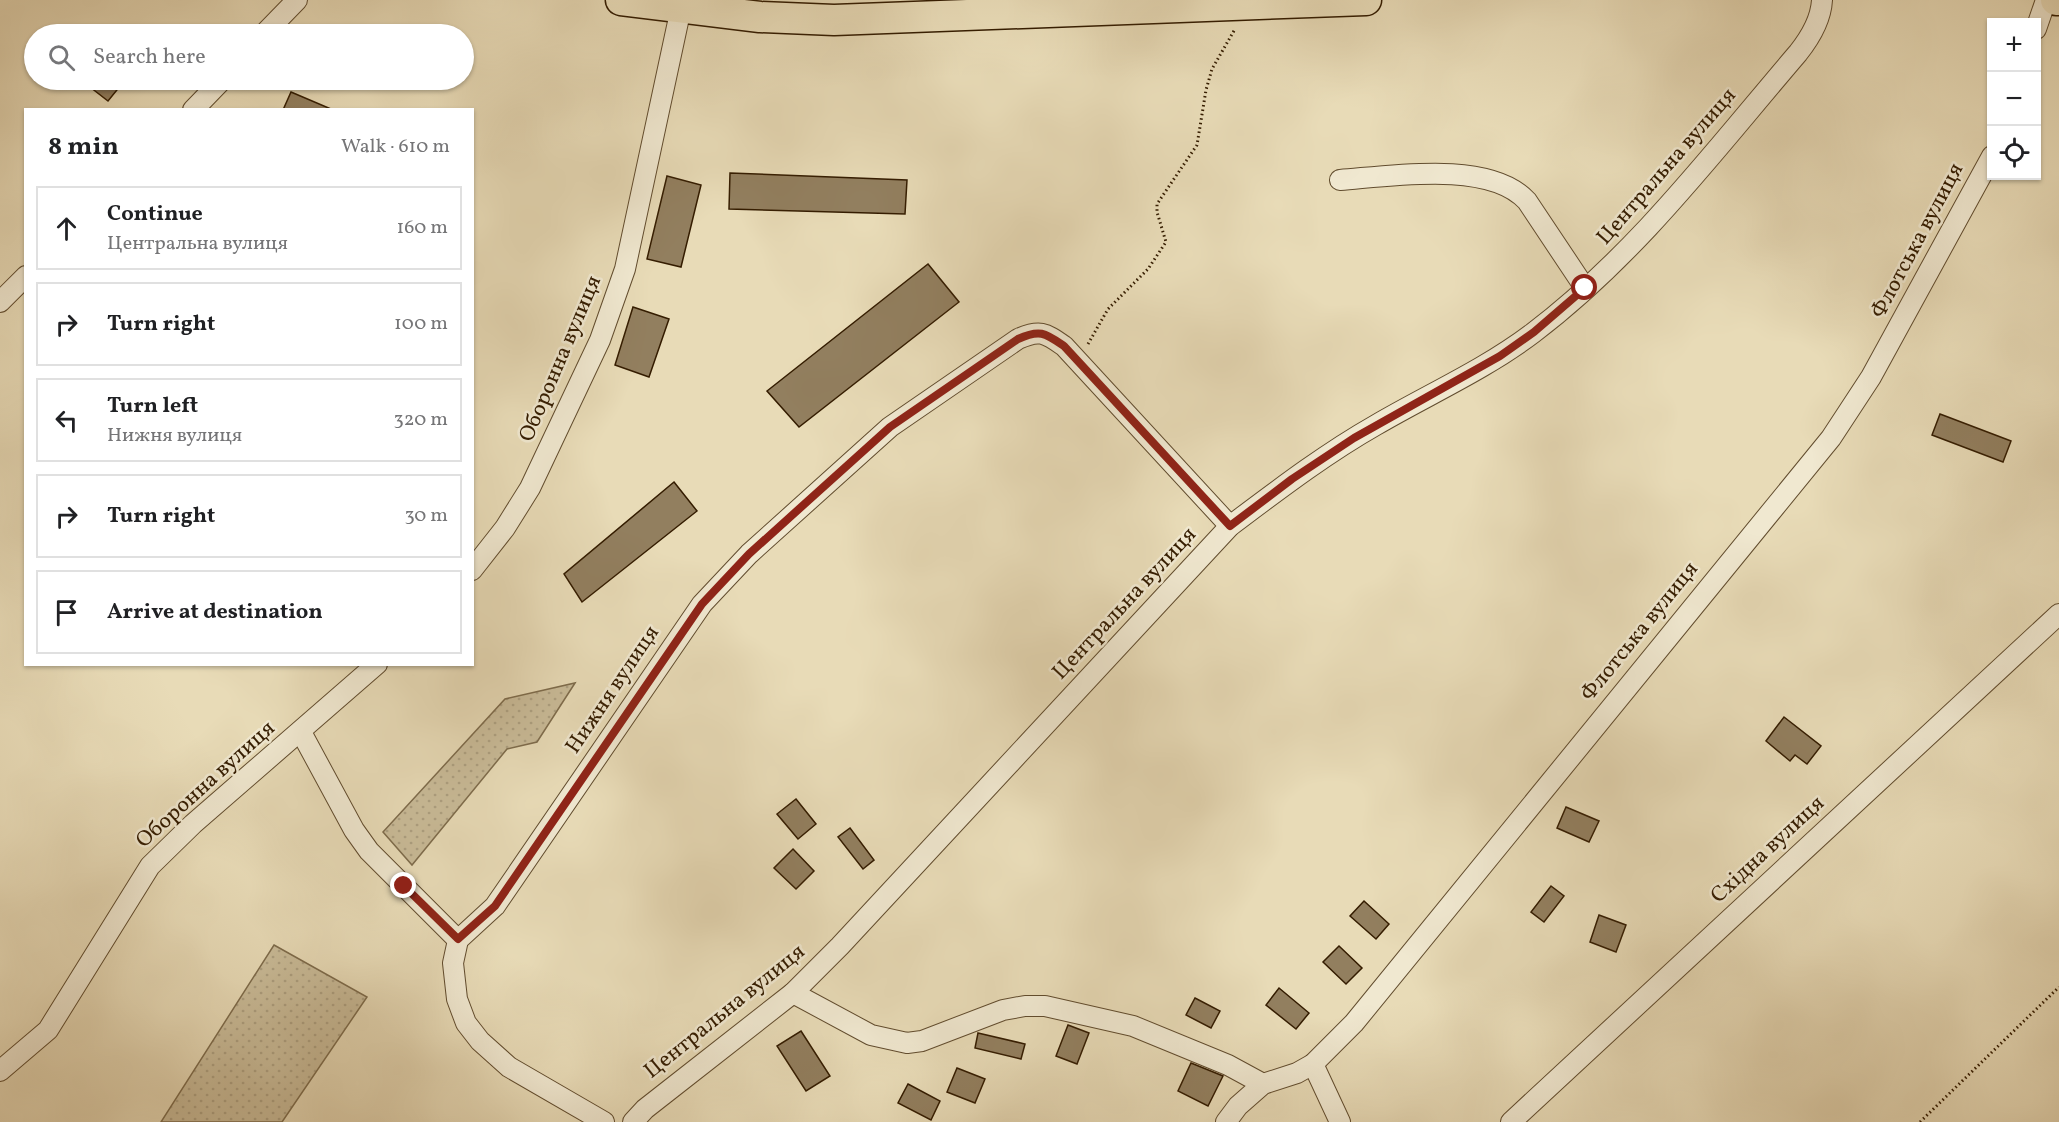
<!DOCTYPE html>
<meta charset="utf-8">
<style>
body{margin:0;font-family:Vollkorn,serif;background:#f2f2f2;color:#202124}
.controls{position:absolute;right:18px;top:18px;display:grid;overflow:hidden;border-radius:0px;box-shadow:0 2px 4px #0004}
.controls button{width:54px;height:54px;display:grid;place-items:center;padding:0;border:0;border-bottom:2px solid #e0e0e0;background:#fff;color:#202124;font:30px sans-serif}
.stop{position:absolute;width:18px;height:18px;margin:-14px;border:4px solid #8f2418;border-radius:50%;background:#fff}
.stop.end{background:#8f2418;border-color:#fff;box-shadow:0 2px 6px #0008}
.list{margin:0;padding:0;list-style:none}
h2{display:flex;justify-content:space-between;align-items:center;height:78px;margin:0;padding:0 24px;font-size:26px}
h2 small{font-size:20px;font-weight:400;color:#757577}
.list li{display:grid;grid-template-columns:39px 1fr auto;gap:18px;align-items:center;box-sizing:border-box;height:84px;margin:0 12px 12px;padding:0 12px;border:2px solid #e0e0e0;border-radius:0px}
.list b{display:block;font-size:22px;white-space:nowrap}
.list p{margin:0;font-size:20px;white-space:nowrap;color:#757577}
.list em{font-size:20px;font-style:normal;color:#757577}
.icon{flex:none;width:33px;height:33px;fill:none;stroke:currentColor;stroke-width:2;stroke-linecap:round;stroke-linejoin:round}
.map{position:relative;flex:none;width:2059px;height:1122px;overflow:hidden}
.search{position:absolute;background:#fff;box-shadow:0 2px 4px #0004;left:24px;top:24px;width:450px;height:66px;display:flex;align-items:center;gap:15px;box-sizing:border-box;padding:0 21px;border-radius:33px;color:#757577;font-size:22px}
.panel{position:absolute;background:#fff;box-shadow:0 2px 4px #0004;left:24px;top:108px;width:450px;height:558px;border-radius:0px}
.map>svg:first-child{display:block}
</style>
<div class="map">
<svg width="2059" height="1122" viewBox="0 0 2059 1122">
<defs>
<pattern id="grass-dots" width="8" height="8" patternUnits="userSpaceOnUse" patternTransform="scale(1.5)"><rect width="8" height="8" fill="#c9bb98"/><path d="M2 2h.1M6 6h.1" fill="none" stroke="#ada081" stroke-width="1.8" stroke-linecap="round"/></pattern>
</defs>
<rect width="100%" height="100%" fill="#e8dbb7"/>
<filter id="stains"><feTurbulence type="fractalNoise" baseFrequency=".00333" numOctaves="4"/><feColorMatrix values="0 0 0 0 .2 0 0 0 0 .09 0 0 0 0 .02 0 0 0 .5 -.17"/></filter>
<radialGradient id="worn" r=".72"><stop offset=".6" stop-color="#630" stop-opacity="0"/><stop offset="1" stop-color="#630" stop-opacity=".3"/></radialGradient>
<!-- grass -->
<g fill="url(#grass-dots)" stroke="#7e6c4c" stroke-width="1.5">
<polygon points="575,683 537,742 507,749 412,865 383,832 505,699"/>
<polygon points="274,945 367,997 282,1122 161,1122"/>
</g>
<!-- building -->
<g fill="#927f5f" stroke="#341c00" stroke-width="1.5">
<polygon points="81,80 125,80 108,101"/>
<polygon points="291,92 331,109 331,110 283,110"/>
<polygon points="730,173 907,180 905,214 729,209"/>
<polygon points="667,176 701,185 681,267 647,259"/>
<polygon points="928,264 959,302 799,427 767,391"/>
<polygon points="633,307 669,319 649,377 615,365"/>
<polygon points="1940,414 2011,441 2003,462 1932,435"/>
<polygon points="674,482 697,511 582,602 564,574"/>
<polygon points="1784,717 1821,746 1807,764 1795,755 1790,761 1766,741"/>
<polygon points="796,799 816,824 798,839 777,814"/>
<polygon points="1566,807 1599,821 1589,842 1557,828"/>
<polygon points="850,828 874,860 863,869 838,837"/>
<polygon points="793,849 814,871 796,889 774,868"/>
<polygon points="1551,886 1564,896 1544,922 1531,912"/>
<polygon points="1364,901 1389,924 1376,939 1350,916"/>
<polygon points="1599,915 1626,925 1616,952 1590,942"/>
<polygon points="1339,946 1362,968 1346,984 1323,962"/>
<polygon points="1279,988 1309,1013 1296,1029 1266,1005"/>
<polygon points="1195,998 1220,1011 1211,1028 1186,1015"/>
<polygon points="1068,1025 1089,1033 1077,1064 1056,1056"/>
<polygon points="801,1031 830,1076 806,1091 777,1046"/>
<polygon points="978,1033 1025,1044 1021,1059 975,1048"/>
<polygon points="1191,1063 1223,1076 1208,1106 1178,1091"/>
<polygon points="957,1068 985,1079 975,1103 947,1092"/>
<polygon points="908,1084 940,1101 931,1120 898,1103"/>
</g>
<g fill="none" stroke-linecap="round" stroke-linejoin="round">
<defs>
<g id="minor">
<polyline points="2036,29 2046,0"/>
<polyline points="264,34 297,0"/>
<polyline points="193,110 222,80"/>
<path d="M1340,180C1391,176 1490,160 1527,201L1585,288"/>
<polyline points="0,302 26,276"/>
<polyline points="472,570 505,528 530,488 600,340 625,269 681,8"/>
<polyline points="301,732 354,830 369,851 458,940"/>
<polyline points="793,993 871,1035 907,1043 922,1041 1003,1010 1025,1006 1045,1006 1133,1026 1228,1065 1263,1084"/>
<polyline points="1313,1064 1340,1122"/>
<polyline points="0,1071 48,1030 150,866 193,824 377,664"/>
<path d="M604,1122L509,1067L480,1041L466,1023L457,999L453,963L458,940L495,906L702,604L749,554L890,427L1018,339C1040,329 1045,333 1064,346L1230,526"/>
<path d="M633,1122L645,1109L793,993L840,946L1230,526C1278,490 1325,454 1376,425C1429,394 1484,370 1533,333C1637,254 1714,151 1798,53C1810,38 1821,19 1822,0"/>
<polyline points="1226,1122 1238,1106 1263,1084 1297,1073 1313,1064 1354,1023 1831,438 1871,377 1992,156"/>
<polyline points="1511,1122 2059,614"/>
</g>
<g id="primary">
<polyline points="621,0 760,17 834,20 1366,0"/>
<polyline points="2056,0 2059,0"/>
</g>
</defs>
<!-- minor casing -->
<use href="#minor" stroke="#614c2e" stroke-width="22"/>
<!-- primary casing -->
<use href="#primary" stroke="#341c00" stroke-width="33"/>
<!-- path -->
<g stroke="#341c00" stroke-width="3" stroke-dasharray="1.5 3" stroke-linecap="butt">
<polyline points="1088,344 1108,309 1148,269 1166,242 1157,212 1157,204 1197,145 1206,90 1212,69 1235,29"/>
<polyline points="1920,1122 2059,987"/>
</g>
<!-- minor -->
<use href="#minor" stroke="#f0e8d0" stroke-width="20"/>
<!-- primary -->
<use href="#primary" stroke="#e8dbb7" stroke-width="30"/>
</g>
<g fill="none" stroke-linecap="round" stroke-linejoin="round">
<!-- route -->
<path stroke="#8f2418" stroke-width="8" d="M404,886L458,939L495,906L702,604L749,554L890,427L1018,339C1040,329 1045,333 1064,346L1230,526L1292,479L1354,438L1500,356L1534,332L1585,288"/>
</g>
<g text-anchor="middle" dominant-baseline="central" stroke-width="5" stroke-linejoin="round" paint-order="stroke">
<!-- street labels -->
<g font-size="22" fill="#341c00" stroke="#f0e8d0">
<text transform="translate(1667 167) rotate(-49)">Центральна вулиця</text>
<text transform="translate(1918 241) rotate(-62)">Флотська вулиця</text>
<text transform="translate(561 359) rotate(-67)">Оборонна вулиця</text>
<text transform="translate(1125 604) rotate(-47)">Центральна вулиця</text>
<text transform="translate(1640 632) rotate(-51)">Флотська вулиця</text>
<text transform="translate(613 690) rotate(-56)">Нижня вулиця</text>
<text transform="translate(206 785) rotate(-42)">Оборонна вулиця</text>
<text transform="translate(1768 850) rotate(-43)">Східна вулиця</text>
<text transform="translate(725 1012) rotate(-39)">Центральна вулиця</text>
</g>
</g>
<rect width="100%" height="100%" filter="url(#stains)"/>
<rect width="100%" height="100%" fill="url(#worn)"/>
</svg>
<div class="controls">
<button>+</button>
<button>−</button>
<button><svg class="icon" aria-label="locate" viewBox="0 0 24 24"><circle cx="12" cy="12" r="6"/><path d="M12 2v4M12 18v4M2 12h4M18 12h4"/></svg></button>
</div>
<div class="stop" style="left:1585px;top:288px"></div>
<div class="stop end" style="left:404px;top:886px"></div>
<div class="search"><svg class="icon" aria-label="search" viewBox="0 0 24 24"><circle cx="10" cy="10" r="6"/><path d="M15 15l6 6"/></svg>Search here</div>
<section class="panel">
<h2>8 min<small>Walk · 610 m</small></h2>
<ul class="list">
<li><svg class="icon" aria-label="ahead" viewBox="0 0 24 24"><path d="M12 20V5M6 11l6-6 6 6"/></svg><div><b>Continue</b><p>Центральна вулиця</p></div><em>160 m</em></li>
<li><svg class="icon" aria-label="right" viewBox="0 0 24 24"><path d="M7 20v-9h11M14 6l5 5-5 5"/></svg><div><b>Turn right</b></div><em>100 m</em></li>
<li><svg class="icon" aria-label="left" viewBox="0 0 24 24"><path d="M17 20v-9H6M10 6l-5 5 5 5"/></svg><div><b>Turn left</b><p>Нижня вулиця</p></div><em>320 m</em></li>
<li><svg class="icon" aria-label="right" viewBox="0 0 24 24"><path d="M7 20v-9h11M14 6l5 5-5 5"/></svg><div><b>Turn right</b></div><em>30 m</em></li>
<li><svg class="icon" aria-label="arrive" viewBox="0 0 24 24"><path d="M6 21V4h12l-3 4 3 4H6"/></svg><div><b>Arrive at destination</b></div></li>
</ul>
</section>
</div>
